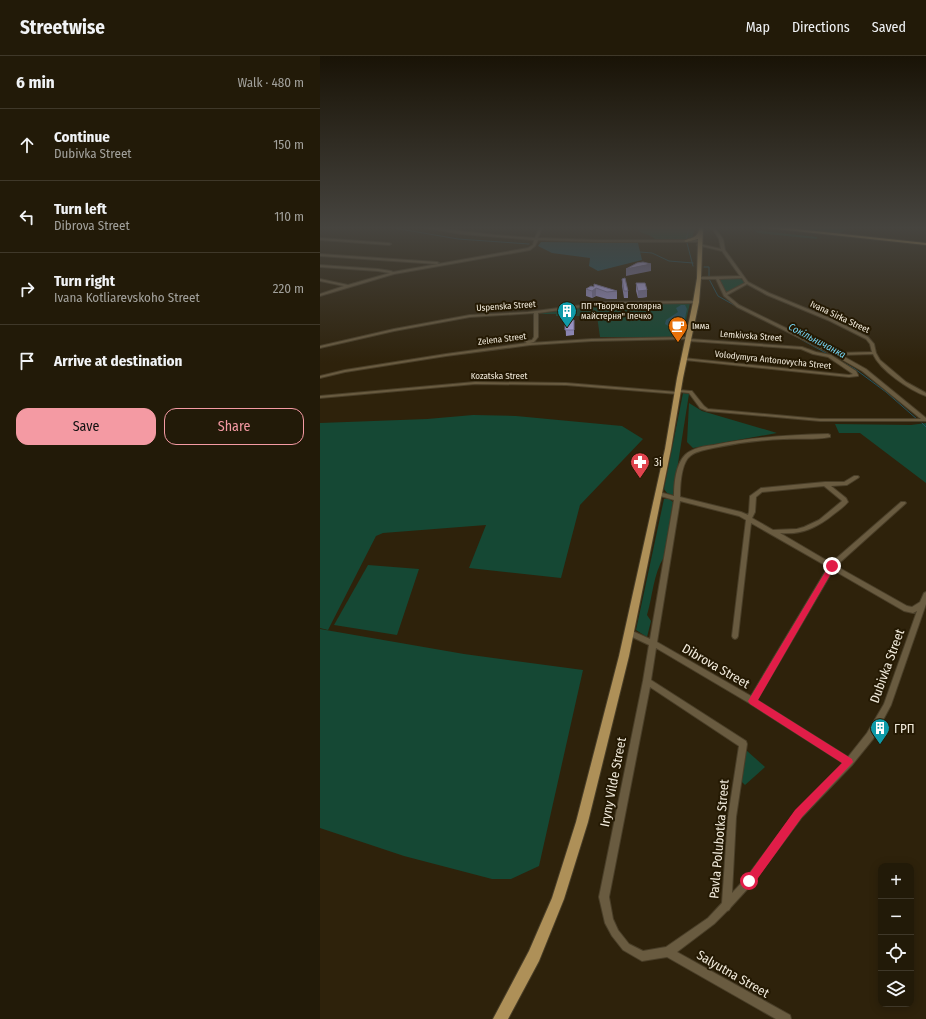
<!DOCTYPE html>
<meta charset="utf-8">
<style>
body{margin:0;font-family:"Fira Sans Condensed",sans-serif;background:#2a2312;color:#f1f3f6}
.controls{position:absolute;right:12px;bottom:12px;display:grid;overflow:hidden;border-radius:8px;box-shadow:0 2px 10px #0003}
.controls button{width:36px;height:36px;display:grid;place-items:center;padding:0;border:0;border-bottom:1px solid #3f3829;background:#221a08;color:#f1f3f6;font:20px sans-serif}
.stop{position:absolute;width:12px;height:12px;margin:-9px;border:3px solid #e11d48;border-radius:50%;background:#fff}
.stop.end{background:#e11d48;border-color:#fff;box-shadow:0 1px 4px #0008}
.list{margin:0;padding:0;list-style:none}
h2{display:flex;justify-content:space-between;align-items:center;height:52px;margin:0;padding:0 16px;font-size:17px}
h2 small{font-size:13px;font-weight:400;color:#a2a19c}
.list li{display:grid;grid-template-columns:26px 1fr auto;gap:12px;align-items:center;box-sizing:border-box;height:72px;padding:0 16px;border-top:1px solid #3f3829}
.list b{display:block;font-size:15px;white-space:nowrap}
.list p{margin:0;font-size:13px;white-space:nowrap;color:#a2a19c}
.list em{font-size:13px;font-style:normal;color:#a2a19c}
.actions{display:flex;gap:8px;padding:12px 16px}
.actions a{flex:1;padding:9px 0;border:1px solid #f49aa3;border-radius:12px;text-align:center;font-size:14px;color:#f49aa3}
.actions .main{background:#f49aa3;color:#111}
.icon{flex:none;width:22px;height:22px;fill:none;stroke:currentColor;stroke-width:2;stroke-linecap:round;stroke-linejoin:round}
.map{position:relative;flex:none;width:606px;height:963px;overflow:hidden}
header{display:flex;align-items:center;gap:24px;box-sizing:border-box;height:56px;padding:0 20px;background:#221a08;border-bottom:1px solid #3f3829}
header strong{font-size:19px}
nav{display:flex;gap:22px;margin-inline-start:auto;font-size:14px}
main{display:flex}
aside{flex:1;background:#221a08}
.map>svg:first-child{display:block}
</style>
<header>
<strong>Streetwise</strong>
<nav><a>Map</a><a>Directions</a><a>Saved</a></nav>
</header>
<main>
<aside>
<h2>6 min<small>Walk · 480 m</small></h2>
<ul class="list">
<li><svg class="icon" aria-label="ahead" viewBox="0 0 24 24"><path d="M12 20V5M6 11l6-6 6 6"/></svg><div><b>Continue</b><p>Dubivka Street</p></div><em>150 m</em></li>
<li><svg class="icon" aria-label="left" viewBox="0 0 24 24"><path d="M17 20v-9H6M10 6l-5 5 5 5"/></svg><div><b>Turn left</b><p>Dibrova Street</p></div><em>110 m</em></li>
<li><svg class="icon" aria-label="right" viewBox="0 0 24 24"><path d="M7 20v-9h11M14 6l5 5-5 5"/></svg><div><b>Turn right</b><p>Ivana Kotliarevskoho Street</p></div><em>220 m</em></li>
<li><svg class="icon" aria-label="arrive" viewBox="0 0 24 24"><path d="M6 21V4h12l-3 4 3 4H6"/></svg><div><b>Arrive at destination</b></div></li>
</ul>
<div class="actions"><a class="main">Save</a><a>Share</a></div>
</aside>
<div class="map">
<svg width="606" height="963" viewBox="0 0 606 963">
<rect width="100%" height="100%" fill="#2e220b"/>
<!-- green -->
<g fill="#154834">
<path d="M320,172H375L372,183L336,184C329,177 323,179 318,174Z"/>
<polygon points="466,172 528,172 518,178"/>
<polygon points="434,174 497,181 497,183 437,177"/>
<polygon points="419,222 426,226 425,228 405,237 398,223"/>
<polygon points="370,247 362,281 280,281 277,260 236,260 236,258 219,258 255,252 307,248"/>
<polygon points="363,337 369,338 353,439 347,437 344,433"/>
<polygon points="369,347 382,355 457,377 373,392 367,386"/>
<polygon points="153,359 196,360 302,370 323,383 260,449 241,522 149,512 166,469 63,477 56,480 8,574 0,572 0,367 107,363"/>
<polygon points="606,367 606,427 540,377 519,377 515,368 591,369"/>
<path d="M344,443H349L353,446L344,501C333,519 333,539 327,559L331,565L327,581L316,574Z"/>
<polygon points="48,509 99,513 77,579 14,569"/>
<polygon points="0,573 144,598 263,614 219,810 191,823 172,823 84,800 0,772"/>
<polygon points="426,694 445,711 425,729 420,724"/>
</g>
<!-- water -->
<g fill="#225361">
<polygon points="221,186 318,187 322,204 278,215 269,210 270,202 232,197 218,190"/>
<polygon points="361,249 365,249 367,253 363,271 351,274 350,271 345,268 346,264 358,256 356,252"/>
</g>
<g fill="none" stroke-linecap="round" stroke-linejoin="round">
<!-- stream -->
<g stroke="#225361" stroke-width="1">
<polyline points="74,172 138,183 209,188"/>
<polyline points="366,184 369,172"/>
<polyline points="367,187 373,210"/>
<polyline points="320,196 332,197 349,205 373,207"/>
<polyline points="384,211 389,211 389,221"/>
<polyline points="389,223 398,240 414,249"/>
<polyline points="464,274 535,313 566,336 598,364"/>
<polyline points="602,367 606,371"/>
</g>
<defs>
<g id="minor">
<polygon points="106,172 116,172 175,179 215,182 219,172 222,172 218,182 278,184 380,184 382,185 380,186 278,186 218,184 215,190 210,194 74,218 0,240 0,238 24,230 0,225 0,223 28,229 70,217 58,215 0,211 0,209 58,213 71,215 73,216 208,192 213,189 214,184 141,178"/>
<path d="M392,172H395L403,183L405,194L428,226L449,237L512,263L548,281L554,288L556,297L560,304L586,326L606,337V340C589,334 560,314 553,298L521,299L546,313L606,362V365H500L387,355L380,352L369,337L360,336V338H358L246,329L155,328L0,342V340L155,326L246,327L357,336V334H359L370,335H372L384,350L388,353L500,363H601L542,315L514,299L417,251L404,240L396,223H378L377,222L379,221L420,220L402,195L377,189L379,188L401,193L399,183ZM422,222L425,227L406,237L399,223ZM427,228L447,239L510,265L546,283L550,288L552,296L517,297L419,249L407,239Z"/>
<polygon points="0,182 69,187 71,188 69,189 0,184"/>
<polygon points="0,198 117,206 119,207 117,208 0,200"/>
<polygon points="376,245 378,246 377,247 285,248 218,257 218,281 214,286 210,287 272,283 369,281 370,281 370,283 482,291 496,296 511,299 536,315 538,319 538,320 529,321 365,304 363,304 363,302 529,319 533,318 508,301 493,298 481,293 369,285 368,285 367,283 272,285 210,289 126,300 25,316 0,322 0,320 25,314 126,298 207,287 205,286 206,285 212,284 214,281 214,257 150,261 74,275 0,292 0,290 74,273 150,259 208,256 285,246"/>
<path d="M508,378L510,379V381C495,384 479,382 464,383C440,384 416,387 393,392C385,394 374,395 368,402C361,411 360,430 360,441L421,456L428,459L429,456L430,440L441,432L505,426H524L534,420H538L539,421L538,422L527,429L511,430L526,442L528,446C524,451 519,454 514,458C497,472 481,479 460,477L511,507L581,446H585L586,447L585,448L516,510L587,550L592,551L600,546L604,537L606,536V548L571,649L553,683L532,709L482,761L432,828L411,851L409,854L407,855L394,868L357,896L470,959L471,963H456L347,901L322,905L303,894L292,880L285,867L279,841L323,625L329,589L308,579L307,577L308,575L310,574L330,583L354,444L337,439L336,438L339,436L354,440C354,427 356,408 365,399C372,392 385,390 394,389C432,381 470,379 508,378ZM504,430L521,444L522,445L499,464L484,471L477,473L453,474L432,462L435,456L436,441L442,436ZM360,445L419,460L426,464L412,580L413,582L415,583L417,582L418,580L431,467L508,511L431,640L337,586ZM513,514L584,555L593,557L597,555L564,648L547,677L528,701L437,644ZM336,592L429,647L523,707L476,755L426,822L412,837L416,761L427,688L426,685L331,624ZM330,631L419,690L408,761L402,847L388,862L346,891L323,895L309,888L298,874L293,863L289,841Z"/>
</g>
<path id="major" d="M379,172H383L381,222L379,246L363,322L351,393L309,600L268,766L244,843L219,905L188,963H173L209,895L232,842L256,766L299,600L345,393L357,322L373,246L377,222L378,183L366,186L364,185C371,181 378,183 379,172Z"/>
<polygon id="highway" points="447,172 467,172 606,187 606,189"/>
</defs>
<!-- minor casing -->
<use href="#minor" stroke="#493e28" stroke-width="2"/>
<!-- major casing -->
<use href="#major" stroke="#493e28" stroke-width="2"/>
<!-- highway casing -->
<use href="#highway" stroke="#493e28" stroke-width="2"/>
<!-- minor -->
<use href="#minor" fill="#695b40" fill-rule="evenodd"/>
<!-- major -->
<use href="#major" fill="#ae9058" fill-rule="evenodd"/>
<!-- highway -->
<use href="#highway" fill="#c9a561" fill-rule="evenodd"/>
</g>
<!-- wall -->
<g fill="#9e97d2">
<polygon points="302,223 308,235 308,242 304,242 302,230"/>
<polygon points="316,227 327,241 318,242 316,235"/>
<polygon points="274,231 297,235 297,243 287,243 276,240 272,242 266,240 266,233"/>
<polygon points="245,260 251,264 254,264 254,279 246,280"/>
</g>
<!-- shaded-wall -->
<g fill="#817bab">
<polygon points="331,208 331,215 306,220 306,213"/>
<polygon points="276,232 276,240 272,242 272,235"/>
<polygon points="327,234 327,241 318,242 318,235"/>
</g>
<!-- building -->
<g fill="#b8b0f4" stroke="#817bab">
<polygon points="323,206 331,208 306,213 317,207"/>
<polygon points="305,222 308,235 304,235 302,223"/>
<polygon points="316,227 325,227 327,234 318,235"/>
<polygon points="274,228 297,235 287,236 276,232 272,235 266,233 271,230 274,231"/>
<polygon points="245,260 251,260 251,264 254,264 254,274 245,274"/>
</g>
<!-- sky -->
<linearGradient id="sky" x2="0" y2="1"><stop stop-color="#191306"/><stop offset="0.56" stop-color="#46443f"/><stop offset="1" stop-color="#46443f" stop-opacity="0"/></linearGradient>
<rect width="606" height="307" fill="url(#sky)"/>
<!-- route -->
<polygon fill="#e11d48" points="512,507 514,508 514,512 438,644 532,703 533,706 482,761 433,829 429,830 426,829 424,825 426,822 475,754 522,707 430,648 428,645 510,508"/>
<!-- icons -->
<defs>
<symbol id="building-pin" viewBox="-11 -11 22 30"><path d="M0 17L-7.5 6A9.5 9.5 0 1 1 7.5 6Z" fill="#0f9aa8" stroke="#241903"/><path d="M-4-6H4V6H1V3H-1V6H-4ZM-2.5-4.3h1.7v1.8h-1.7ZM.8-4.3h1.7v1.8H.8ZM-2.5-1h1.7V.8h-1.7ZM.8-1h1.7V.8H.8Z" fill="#fff"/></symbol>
<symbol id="cafe-pin" viewBox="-11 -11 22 30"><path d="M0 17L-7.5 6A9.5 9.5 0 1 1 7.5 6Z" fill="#e8710a" stroke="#241903"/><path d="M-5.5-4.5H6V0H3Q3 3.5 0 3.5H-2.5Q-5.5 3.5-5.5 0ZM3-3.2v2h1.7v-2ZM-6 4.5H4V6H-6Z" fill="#fff"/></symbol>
<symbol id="pharmacy-pin" viewBox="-11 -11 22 30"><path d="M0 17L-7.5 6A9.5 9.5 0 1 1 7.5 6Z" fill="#e0444e" stroke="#241903"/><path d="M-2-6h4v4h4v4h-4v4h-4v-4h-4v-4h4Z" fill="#fff"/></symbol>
</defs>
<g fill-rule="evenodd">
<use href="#building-pin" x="236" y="244" width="22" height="30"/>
<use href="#cafe-pin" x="347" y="259" width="22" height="30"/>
<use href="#pharmacy-pin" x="309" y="395" width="22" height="30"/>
<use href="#building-pin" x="549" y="661" width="22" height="30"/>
</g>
<g text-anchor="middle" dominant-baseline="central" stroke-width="4" stroke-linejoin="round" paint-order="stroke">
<!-- far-street labels -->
<g font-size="9" fill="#f2ebdc" stroke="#241903">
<text transform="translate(186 250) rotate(-4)">Uspenska Street</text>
<text transform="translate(520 261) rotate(25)">Ivana Sirka Street</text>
<text transform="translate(431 280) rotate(4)">Lemkivska Street</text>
<text transform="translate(182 283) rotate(-7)">Zelena Street</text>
<text transform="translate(453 304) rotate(6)">Volodymyra Antonovycha Street</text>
<text x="179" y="320">Kozatska Street</text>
</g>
<!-- far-poi labels -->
<g font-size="9" fill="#f2ebdc" stroke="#241903" text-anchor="start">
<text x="261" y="250">ПП "Творча столярна<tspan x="261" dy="10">майстерня" Ілечко</tspan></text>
<text x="372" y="270">Імма</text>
</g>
<!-- far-water labels -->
<g font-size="10" font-style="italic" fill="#75d6f5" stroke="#241903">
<text transform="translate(497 285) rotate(28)">Сокільничанка</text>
</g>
<!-- poi labels -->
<g font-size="11" fill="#f2ebdc" stroke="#241903" text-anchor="start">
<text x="334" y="406">3і</text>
</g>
<!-- near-street labels -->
<g font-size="13" fill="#f2ebdc" stroke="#241903">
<text transform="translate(396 610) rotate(30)">Dibrova Street</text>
<text transform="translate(567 610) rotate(-70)">Dubivka Street</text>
<text transform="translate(293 726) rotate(-79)">Iryny Vilde Street</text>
<text transform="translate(399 783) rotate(-85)">Pavla Polubotka Street</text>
<text transform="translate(413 918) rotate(30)">Salyutna Street</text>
</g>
<!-- near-poi labels -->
<g font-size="13" fill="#f2ebdc" stroke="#241903" text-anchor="start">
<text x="574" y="672">ГРП</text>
</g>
</g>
</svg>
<div class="controls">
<button>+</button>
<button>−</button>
<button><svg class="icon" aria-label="locate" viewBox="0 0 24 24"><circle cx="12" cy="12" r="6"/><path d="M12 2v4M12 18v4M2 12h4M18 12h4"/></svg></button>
<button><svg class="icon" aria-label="layers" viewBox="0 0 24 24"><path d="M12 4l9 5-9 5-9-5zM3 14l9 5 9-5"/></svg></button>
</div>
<div class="stop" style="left:429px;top:825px"></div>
<div class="stop end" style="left:512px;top:510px"></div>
</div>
</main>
